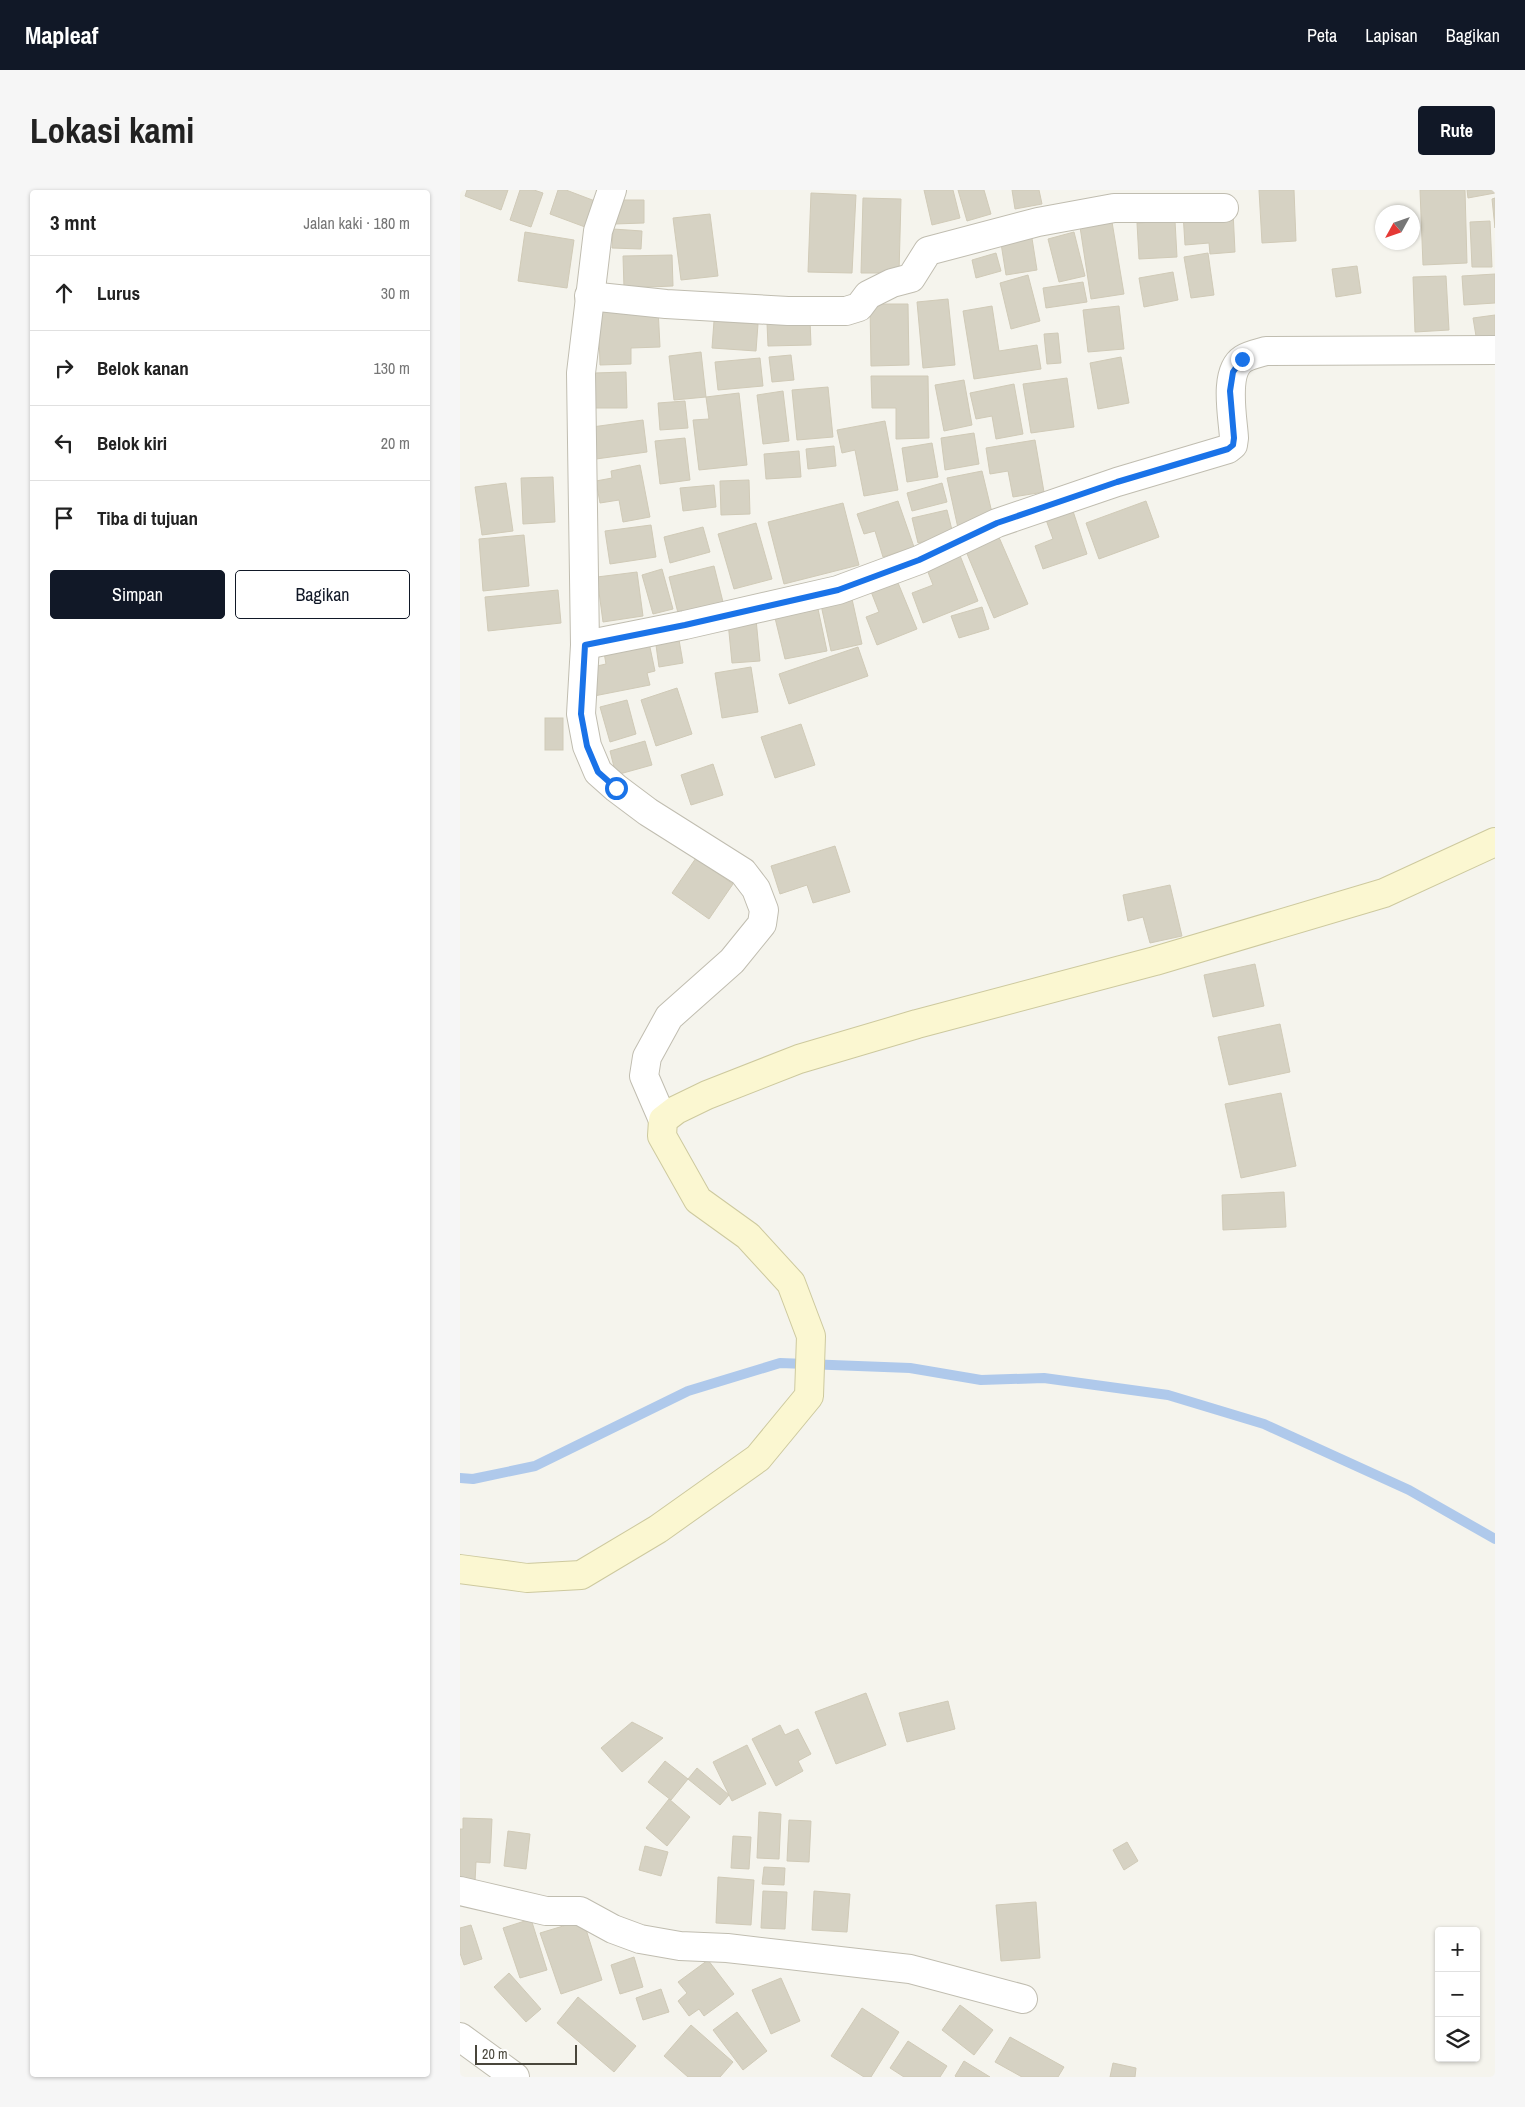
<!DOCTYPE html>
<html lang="id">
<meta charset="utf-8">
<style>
body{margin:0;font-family:"Archivo Narrow",sans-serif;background:#f6f6f6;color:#222}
.controls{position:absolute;right:15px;bottom:15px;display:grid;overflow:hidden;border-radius:5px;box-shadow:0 1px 4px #0004}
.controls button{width:45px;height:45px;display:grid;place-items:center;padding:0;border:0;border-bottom:1px solid #e0e0e0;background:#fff;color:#222;font:25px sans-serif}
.compass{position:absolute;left:915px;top:15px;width:45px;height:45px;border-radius:50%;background:#fff;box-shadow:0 1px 4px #0004;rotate:230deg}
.scale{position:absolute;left:15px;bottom:12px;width:102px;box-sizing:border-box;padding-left:5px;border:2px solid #49463b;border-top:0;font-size:14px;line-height:18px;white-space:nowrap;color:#49463b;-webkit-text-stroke:4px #fff;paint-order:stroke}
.stop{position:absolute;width:15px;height:15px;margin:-11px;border:4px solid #1a73e8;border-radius:50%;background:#fff}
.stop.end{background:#1a73e8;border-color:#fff;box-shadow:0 1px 5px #0008}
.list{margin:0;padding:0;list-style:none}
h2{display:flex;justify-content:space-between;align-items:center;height:65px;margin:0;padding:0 20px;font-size:21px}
h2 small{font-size:16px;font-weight:400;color:#767676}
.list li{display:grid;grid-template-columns:32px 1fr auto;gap:15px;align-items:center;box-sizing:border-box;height:75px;padding:0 20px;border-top:1px solid #e0e0e0}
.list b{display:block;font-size:19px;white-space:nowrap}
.list em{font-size:16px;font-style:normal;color:#767676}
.actions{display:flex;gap:10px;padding:15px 20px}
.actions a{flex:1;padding:11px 0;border:1px solid #111827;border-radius:5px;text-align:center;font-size:18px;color:#111827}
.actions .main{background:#111827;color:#fff}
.icon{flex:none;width:28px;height:28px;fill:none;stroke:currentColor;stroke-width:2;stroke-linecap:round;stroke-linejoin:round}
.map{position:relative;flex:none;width:1035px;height:1887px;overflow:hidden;border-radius:5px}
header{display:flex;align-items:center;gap:30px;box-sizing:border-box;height:70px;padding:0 25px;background:#111827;color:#fff}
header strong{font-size:24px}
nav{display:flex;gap:28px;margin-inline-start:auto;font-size:18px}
.intro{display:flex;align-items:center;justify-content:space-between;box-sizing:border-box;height:120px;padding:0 30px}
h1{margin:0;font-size:35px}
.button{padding:12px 22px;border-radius:5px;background:#111827;color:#fff;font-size:18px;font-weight:700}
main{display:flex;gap:30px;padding:0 30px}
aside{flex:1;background:#fff;border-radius:5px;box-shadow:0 1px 4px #0004}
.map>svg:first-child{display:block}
</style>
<header>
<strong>Mapleaf</strong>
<nav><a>Peta</a><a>Lapisan</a><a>Bagikan</a></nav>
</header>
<div class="intro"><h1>Lokasi kami</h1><a class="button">Rute</a></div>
<main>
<aside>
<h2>3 mnt<small>Jalan kaki · 180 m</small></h2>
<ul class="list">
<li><svg class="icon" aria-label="ahead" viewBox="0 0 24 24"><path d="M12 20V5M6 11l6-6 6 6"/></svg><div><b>Lurus</b></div><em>30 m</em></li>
<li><svg class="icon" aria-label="right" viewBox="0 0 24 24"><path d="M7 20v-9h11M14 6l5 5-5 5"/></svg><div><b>Belok kanan</b></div><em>130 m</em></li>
<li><svg class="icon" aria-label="left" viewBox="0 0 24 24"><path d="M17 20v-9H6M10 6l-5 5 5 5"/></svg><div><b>Belok kiri</b></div><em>20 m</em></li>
<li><svg class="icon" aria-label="arrive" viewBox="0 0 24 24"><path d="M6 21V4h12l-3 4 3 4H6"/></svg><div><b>Tiba di tujuan</b></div></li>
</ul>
<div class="actions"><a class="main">Simpan</a><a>Bagikan</a></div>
</aside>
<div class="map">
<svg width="1035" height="1887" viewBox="0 0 1035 1887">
<rect width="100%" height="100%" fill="#f5f4ed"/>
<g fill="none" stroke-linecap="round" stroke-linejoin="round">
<!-- stream -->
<polyline stroke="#afc9eb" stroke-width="10" points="0,1288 13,1289 75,1276 228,1201 320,1173 450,1178 521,1190 584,1188 708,1205 804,1234 949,1300 1035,1349"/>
</g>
<!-- building -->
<g fill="#d6d2c3" stroke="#d0cab7">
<polygon points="7,0 48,0 41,20 5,6"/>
<polygon points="60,0 74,0 83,3 71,37 50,30"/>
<polygon points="98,0 106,0 135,11 125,37 90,24"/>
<polygon points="464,0 493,0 500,28 472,35"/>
<polygon points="498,0 524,0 531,24 507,31"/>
<polygon points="552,0 579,0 582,14 555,19"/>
<polygon points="799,0 834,0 836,51 802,53"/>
<polygon points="960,0 1005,0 1007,73 963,75"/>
<polygon points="1007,0 1035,0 1035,3 1008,8"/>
<polygon points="351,3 396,5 392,83 348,82"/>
<polygon points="403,8 441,9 439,83 401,83"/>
<polygon points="1035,8 1035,38 1032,9"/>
<polygon points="153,10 184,10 184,33 154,34"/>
<polygon points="773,21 775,62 750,64 749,53 725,55 723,23"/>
<polygon points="250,24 258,86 221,90 213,28"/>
<polygon points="715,31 717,67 679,69 677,33"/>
<polygon points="1030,31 1032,77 1012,77 1010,32"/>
<polygon points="652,32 664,104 631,109 620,37"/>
<polygon points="153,39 182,41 181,59 152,58"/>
<polygon points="65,42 114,50 107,98 58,91"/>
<polygon points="571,42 577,80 546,85 540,47"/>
<polygon points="614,42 625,86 599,92 588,49"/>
<polygon points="536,63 541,81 516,88 512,70"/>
<polygon points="748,63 754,105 731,108 724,67"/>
<polygon points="212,65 213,96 164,98 163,66"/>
<polygon points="897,76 901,103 876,107 872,79"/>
<polygon points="713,82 718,110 684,117 679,88"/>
<polygon points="1035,84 1035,113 1004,115 1002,86"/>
<polygon points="568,85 580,131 551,139 540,93"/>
<polygon points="986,86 989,140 955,142 953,87"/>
<polygon points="623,92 627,112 586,118 583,98"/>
<polygon points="488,109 495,175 463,178 457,112"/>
<polygon points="410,114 448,114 449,175 411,176"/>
<polygon points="532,116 539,161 577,155 581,179 514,189 503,121"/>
<polygon points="659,116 664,159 628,162 623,120"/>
<polygon points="138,117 198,118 200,157 171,158 171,174 140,175"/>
<polygon points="1035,125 1035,149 1017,152 1013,128"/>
<polygon points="350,130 351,155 308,156 307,133"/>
<polygon points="254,131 298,134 296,161 252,158"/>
<polygon points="598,143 601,173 587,174 584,144"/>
<polygon points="241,162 246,207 214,210 209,166"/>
<polygon points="331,165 334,190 312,192 309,167"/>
<polygon points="661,167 669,213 638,219 630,173"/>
<polygon points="300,168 303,196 258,200 255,172"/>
<polygon points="166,182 167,218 135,218 134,183"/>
<polygon points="411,186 468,186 469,248 436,249 436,218 412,218"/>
<polygon points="607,188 614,237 571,243 563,194"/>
<polygon points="504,190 512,235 484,241 475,195"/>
<polygon points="554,194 563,244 536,249 532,226 516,229 510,203"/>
<polygon points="368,197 373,247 337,250 332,200"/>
<polygon points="323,201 329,251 303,254 297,205"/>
<polygon points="279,203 287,275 239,280 233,230 249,229 246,207"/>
<polygon points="225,211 228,238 200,240 198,213"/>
<polygon points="183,230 187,262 136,269 132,237"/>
<polygon points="425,231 438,300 404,306 395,260 382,263 377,240"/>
<polygon points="514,243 519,274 485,280 481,248"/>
<polygon points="225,248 230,290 200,294 195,251"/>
<polygon points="575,250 584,302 553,307 548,281 530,284 526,258"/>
<polygon points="472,253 478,287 447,292 442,258"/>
<polygon points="374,256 376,276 348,279 346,259"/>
<polygon points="339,261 341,287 306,289 304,264"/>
<polygon points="180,275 190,327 163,332 159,310 140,313 136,291 152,288 151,281"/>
<polygon points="522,281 534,331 498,338 487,288"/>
<polygon points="93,287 95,332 63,334 61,288"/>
<polygon points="289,290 290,324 261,325 260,291"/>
<polygon points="46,293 53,341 22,345 15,297"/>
<polygon points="482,293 487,312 452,321 447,303"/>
<polygon points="254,295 256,317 223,321 220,298"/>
<polygon points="438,311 454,357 423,367 415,341 404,344 397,324"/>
<polygon points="686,311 699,347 639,369 626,333"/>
<polygon points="383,313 399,375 324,394 308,332"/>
<polygon points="612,318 627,364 583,379 575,356 593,349 585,327"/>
<polygon points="487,320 493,344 458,353 452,328"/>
<polygon points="296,333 312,389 274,399 258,344"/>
<polygon points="191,335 196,367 150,374 145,341"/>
<polygon points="243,337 250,362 210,373 204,347"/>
<polygon points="64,345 69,396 23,401 19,349"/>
<polygon points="538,345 568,414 534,428 505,359"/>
<polygon points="499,363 518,411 463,433 452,403 473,395 466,377"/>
<polygon points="254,376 263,412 218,423 209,387"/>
<polygon points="202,379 213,419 193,424 182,385"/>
<polygon points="177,382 183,426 143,432 137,387"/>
<polygon points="436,388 457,439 417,455 406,427 419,422 410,399"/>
<polygon points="98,400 101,433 28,441 25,407"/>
<polygon points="392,409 402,454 371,461 361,415"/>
<polygon points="522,417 529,439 499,448 491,426"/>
<polygon points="358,419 367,461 325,469 315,428"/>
<polygon points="296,429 300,471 272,473 268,432"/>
<polygon points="218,444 223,473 199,477 195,448"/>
<polygon points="188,448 195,481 187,483 190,495 134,506 128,478 146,474 143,457"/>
<polygon points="398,457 408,486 329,514 319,484"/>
<polygon points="291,477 298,522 262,528 255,483"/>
<polygon points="217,498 232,544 196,556 181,510"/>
<polygon points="167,510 176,544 150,552 140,517"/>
<rect x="85" y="528" width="18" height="32"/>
<polygon points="341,534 355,575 315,588 301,547"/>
<polygon points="185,551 192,575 156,585 150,561"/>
<polygon points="253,574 263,605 231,615 221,585"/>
<polygon points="375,656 390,702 353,713 347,695 320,704 311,676"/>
<polygon points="236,668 273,694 249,729 212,703"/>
<polygon points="710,695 722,746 690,753 683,727 668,731 663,705"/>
<polygon points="795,774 804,816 753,827 744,785"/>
<polygon points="820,834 830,882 769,895 758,847"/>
<polygon points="821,903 836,976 781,988 765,914"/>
<polygon points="824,1002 826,1037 763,1040 762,1005"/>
<polygon points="406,1503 426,1555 376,1574 355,1522"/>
<polygon points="488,1511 495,1539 447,1552 439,1523"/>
<polygon points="172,1532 203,1548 162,1582 141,1558"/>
<polygon points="320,1535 325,1545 338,1539 351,1564 338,1571 343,1581 316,1596 292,1549"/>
<polygon points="287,1555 306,1594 272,1611 253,1572"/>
<polygon points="205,1571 228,1589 211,1610 188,1592"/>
<polygon points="237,1578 269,1605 260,1615 228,1589"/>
<polygon points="209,1609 230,1627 207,1656 186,1638"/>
<polygon points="299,1622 321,1624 319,1669 297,1668"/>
<polygon points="3,1628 32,1629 30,1673 16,1672 15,1692 0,1692 0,1639 3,1639"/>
<polygon points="329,1630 351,1631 349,1672 327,1671"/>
<polygon points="48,1641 70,1644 66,1679 44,1676"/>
<polygon points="273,1646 291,1647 289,1679 271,1678"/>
<polygon points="667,1652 678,1671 664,1680 653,1660"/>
<polygon points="185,1656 208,1662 201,1686 179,1680"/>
<polygon points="304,1677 325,1678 324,1695 302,1694"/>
<polygon points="258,1687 294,1690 291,1735 256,1733"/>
<polygon points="303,1701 327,1702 325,1739 301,1738"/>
<polygon points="354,1701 390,1704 387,1742 352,1740"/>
<polygon points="576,1712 580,1768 541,1771 536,1715"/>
<polygon points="71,1729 87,1780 60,1788 43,1738"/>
<polygon points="123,1730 142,1790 101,1804 80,1743"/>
<polygon points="11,1735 22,1769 4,1775 0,1763 0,1738"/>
<polygon points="174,1767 183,1797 160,1804 151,1775"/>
<polygon points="248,1770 274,1804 244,1826 239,1819 229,1826 218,1811 227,1803 218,1792"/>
<polygon points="49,1783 81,1819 66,1832 34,1797"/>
<polygon points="321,1788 340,1831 311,1844 292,1800"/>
<polygon points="201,1799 209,1822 183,1830 176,1808"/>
<polygon points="118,1807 176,1856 154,1882 97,1833"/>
<polygon points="500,1815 533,1840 514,1865 482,1840"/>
<polygon points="402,1818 439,1842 411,1887 404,1887 371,1866"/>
<polygon points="277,1822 307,1861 283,1880 253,1840"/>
<polygon points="231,1835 273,1872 260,1887 228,1887 204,1866"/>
<polygon points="550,1847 604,1877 598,1887 562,1887 535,1872"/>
<polygon points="448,1851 487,1876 480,1887 444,1887 430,1878"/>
<polygon points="504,1871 530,1887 496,1887 495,1886"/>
<polygon points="653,1873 676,1878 675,1887 650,1887"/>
</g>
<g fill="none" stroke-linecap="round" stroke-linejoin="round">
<defs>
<g id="street">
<polyline points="152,0 138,41 121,183 125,455 121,524 127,556 138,582 156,598 188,622 283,682 296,699 304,720 302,734 272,771 209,827 187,867 184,886 203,930"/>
<polyline points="129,106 206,114 328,121 386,121 399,117 408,105 432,93 451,88 468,61 578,32 654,18 764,18"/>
<path d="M125,455L225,435L378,400L459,370L537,333L657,292L768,259L773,255L774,248C773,228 763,182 783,169C789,165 799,163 806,161L1035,160"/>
<polyline points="0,1701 86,1721 120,1721 153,1739 180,1749 220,1756 267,1758 450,1779 563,1809"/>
<polyline points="0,1847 55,1887"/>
</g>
<polyline id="secondary" points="0,1379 67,1388 121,1385 198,1339 298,1268 349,1206 351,1146 331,1093 288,1046 238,1010 202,946 203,930 216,920 247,905 339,869 457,834 695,771 924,703 1035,652"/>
</defs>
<!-- street casing -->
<use href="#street" stroke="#c0bdb0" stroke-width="30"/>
<!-- secondary casing -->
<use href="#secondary" stroke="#cdc99e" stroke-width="30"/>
<!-- street -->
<use href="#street" stroke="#fff" stroke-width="28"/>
<!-- secondary -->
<use href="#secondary" stroke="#fbf7d1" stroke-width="28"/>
</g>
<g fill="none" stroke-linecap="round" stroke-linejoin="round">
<!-- route -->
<polyline stroke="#1a73e8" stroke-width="6" points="156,598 138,582 127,556 121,524 125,455 225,435 378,400 459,370 537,333 657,292 768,259 773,255 774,248 770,201 773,182 782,169"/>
</g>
</svg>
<div class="controls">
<button>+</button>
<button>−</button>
<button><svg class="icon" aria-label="layers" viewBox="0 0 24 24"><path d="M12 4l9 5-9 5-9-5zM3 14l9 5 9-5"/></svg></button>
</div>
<svg class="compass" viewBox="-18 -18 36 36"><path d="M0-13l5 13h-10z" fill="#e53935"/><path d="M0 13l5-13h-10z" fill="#767676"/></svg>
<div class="scale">20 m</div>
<div class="stop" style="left:156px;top:598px"></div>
<div class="stop end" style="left:782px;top:169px"></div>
</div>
</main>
